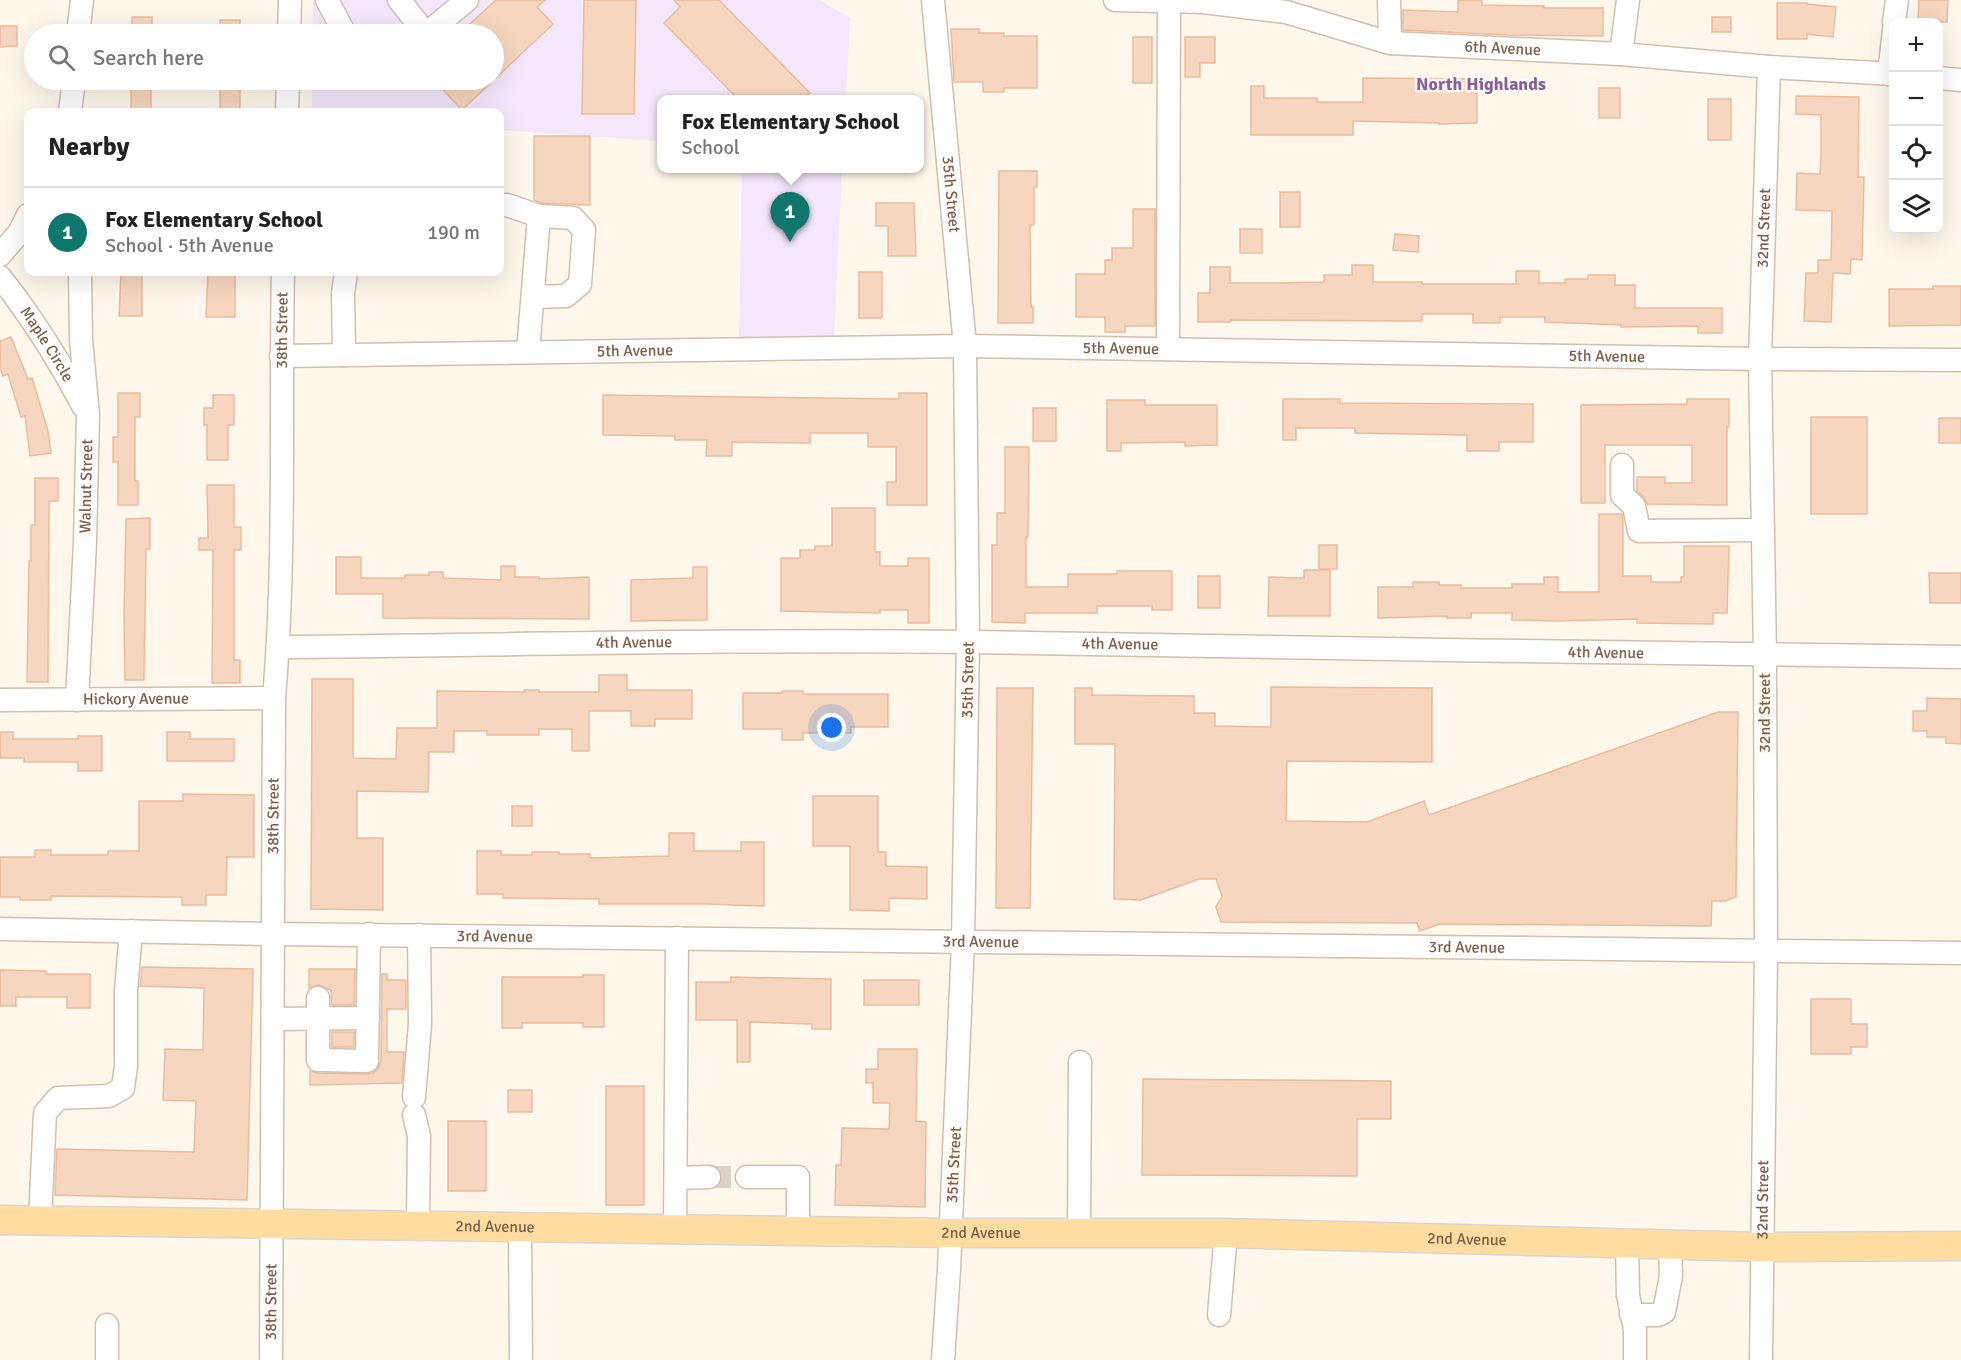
<!DOCTYPE html>
<meta charset="utf-8">
<style>
body{margin:0;font-family:Signika,sans-serif;background:#f6f6f6;color:#222}
.controls{position:absolute;right:18px;top:18px;display:grid;overflow:hidden;border-radius:12px;box-shadow:0 6px 24px #0002}
.controls button{width:54px;height:54px;display:grid;place-items:center;padding:0;border:0;border-bottom:2px solid #e0e0e0;background:#fff;color:#222;font:30px sans-serif}
.you{position:absolute;left:832px;top:728px;width:21px;height:21px;margin:-15px;border:4px solid #fff;border-radius:50%;background:#1a73e8;box-shadow:0 0 0 9px #1a73e833}
.badge{display:grid;place-items:center;width:39px;height:39px;border-radius:50%;background:#0f766e;color:#fff;font-size:20px;font-weight:700}
.pin{position:absolute;translate:-50% -50px;filter:drop-shadow(0 2px 3px #0008)}
.pin::after{content:'';position:absolute;top:32px;width:21px;height:18px;background:inherit;clip-path:polygon(0 0,100% 0,50% 100%)}
.popup{position:absolute;left:657px;top:95px;width:267px;height:78px;box-sizing:border-box;display:grid;place-content:center;border-radius:12px;background:#fff;filter:drop-shadow(0 2px 4px #0005);font-size:20px;white-space:nowrap;color:#767676}
.popup b{font-size:22px;color:#222}
.popup::after{content:'';position:absolute;left:50%;top:100%;margin-left:-12px;border:12px solid transparent;border-top-color:#fff}
.list{margin:0;padding:0;list-style:none}
h2{display:flex;justify-content:space-between;align-items:center;height:78px;margin:0;padding:0 24px;font-size:26px}
h2 small{font-size:20px;font-weight:400;color:#767676}
.list li{display:grid;grid-template-columns:39px 1fr auto;gap:18px;align-items:center;box-sizing:border-box;height:90px;padding:0 24px;border-top:2px solid #e0e0e0}
.list b{display:block;font-size:22px;white-space:nowrap}
.list p{margin:0;font-size:20px;white-space:nowrap;color:#767676}
.list em{font-size:20px;font-style:normal;color:#767676}
.icon{flex:none;width:33px;height:33px;fill:none;stroke:currentColor;stroke-width:2;stroke-linecap:round;stroke-linejoin:round}
.map{position:relative;flex:none;width:1961px;height:1360px;overflow:hidden}
.search{position:absolute;background:#fff;box-shadow:0 6px 24px #0002;left:24px;top:24px;width:480px;height:66px;display:flex;align-items:center;gap:15px;box-sizing:border-box;padding:0 21px;border-radius:33px;color:#767676;font-size:22px}
.panel{position:absolute;background:#fff;box-shadow:0 6px 24px #0002;left:24px;top:108px;width:480px;height:168px;border-radius:12px}
.map>svg:first-child{display:block}
</style>
<div class="map">
<svg width="1961" height="1360" viewBox="0 0 1961 1360">
<rect width="100%" height="100%" fill="#fef7eb"/>
<!-- education -->
<g fill="#f4e7fb">
<polygon points="313,0 820,0 850,18 846,99 661,100 661,141 500,130 500,112 312,112 312,80 494,80 494,34 312,34"/>
<polygon points="742,169 842,169 834,337 739,338"/>
</g>
<!-- building -->
<g fill="#f7d6bf" stroke="#ebbc9e" stroke-width="1.5">
<polygon points="496,0 545,0 537,7 553,24 462,110 434,80 494,80 494,34 459,34"/>
<polygon points="584,0 636,0 634,114 582,114"/>
<polygon points="674,0 719,0 810,93 803,99 738,99 664,23 680,7"/>
<polygon points="1458,0 1482,0 1482,5 1544,6 1544,8 1603,8 1603,36 1507,35 1403,30 1403,10 1458,12"/>
<polygon points="1919,0 1948,0 1947,22 1918,22"/>
<polygon points="1777,3 1807,3 1807,4 1836,7 1833,37 1807,34 1807,39 1777,39"/>
<rect x="132" y="17" width="20" height="17"/>
<rect x="1712" y="17" width="19" height="15"/>
<rect x="220" y="20" width="20" height="14"/>
<polygon points="0,26 17,26 17,46 0,47"/>
<polygon points="951,29 979,29 979,33 1004,33 1004,36 1037,36 1037,88 1004,88 1004,92 983,92 983,82 954,82"/>
<rect x="1133" y="37" width="19" height="46"/>
<polygon points="1185,37 1215,37 1215,63 1200,63 1200,77 1185,77"/>
<polygon points="1363,78 1477,79 1477,123 1439,124 1439,123 1353,121 1353,135 1251,135 1251,86 1264,86 1264,98 1317,98 1317,102 1363,102"/>
<rect x="131" y="80" width="20" height="32"/>
<rect x="220" y="80" width="20" height="32"/>
<rect x="1599" y="88" width="21" height="30"/>
<polygon points="1796,96 1859,97 1858,177 1864,177 1862,260 1851,259 1850,274 1833,273 1831,322 1804,321 1806,273 1818,273 1818,260 1831,260 1832,211 1796,210 1797,173 1820,174 1821,157 1821,115 1796,114"/>
<rect x="1708" y="99" width="23" height="41"/>
<polygon points="534,136 590,136 590,205 542,203 534,200"/>
<polygon points="999,171 1037,171 1037,187 1034,187 1034,225 1030,225 1031,307 1033,307 1033,323 998,323"/>
<rect x="1280" y="192" width="20" height="35"/>
<polygon points="876,203 914,203 916,256 888,256 888,226 876,226"/>
<polygon points="1133,209 1155,209 1155,326 1125,326 1125,332 1105,332 1105,317 1076,317 1076,274 1105,274 1105,260 1112,260 1112,248 1133,248"/>
<rect x="1240" y="229" width="22" height="24"/>
<polygon points="1395,234 1419,236 1418,252 1393,250"/>
<polygon points="1352,265 1373,265 1373,282 1422,282 1422,284 1516,284 1516,271 1539,271 1539,283 1565,283 1565,279 1588,279 1588,275 1615,275 1615,285 1635,285 1635,308 1722,308 1722,333 1698,333 1698,326 1621,327 1621,325 1545,322 1545,317 1500,317 1500,323 1473,323 1473,314 1422,314 1422,321 1230,320 1230,322 1198,322 1198,293 1210,293 1210,267 1230,267 1230,283 1279,283 1324,282 1324,275 1352,275"/>
<polygon points="121,272 142,272 142,316 119,316"/>
<polygon points="208,272 235,272 235,317 206,317"/>
<rect x="859" y="272" width="23" height="46"/>
<polygon points="1933,286 1961,286 1961,325 1889,326 1889,289 1933,289"/>
<polygon points="11,337 28,379 32,378 48,431 51,453 30,456 25,416 21,417 8,374 3,376 0,367 0,341"/>
<polygon points="118,393 140,393 140,417 135,417 135,481 138,481 138,505 118,505 118,462 113,462 113,437 118,437"/>
<polygon points="899,393 927,393 927,505 887,505 887,482 896,482 896,447 868,447 868,433 810,433 810,443 732,442 732,456 706,456 707,440 675,440 675,436 603,435 603,395 899,399"/>
<polygon points="213,395 234,395 234,425 228,425 228,460 207,460 207,425 204,425 204,408 213,408"/>
<polygon points="1283,399 1340,399 1340,403 1533,404 1533,442 1499,442 1499,451 1467,451 1467,435 1355,433 1355,428 1296,428 1296,440 1283,440"/>
<polygon points="1687,399 1729,399 1729,427 1727,427 1727,505 1647,504 1644,497 1637,491 1637,477 1665,477 1665,483 1692,483 1692,445 1605,445 1605,503 1581,503 1581,405 1687,404"/>
<polygon points="1107,400 1145,400 1145,405 1217,405 1217,445 1185,446 1185,442 1121,443 1121,451 1107,451"/>
<rect x="1033" y="408" width="23" height="33"/>
<rect x="1811" y="417" width="56" height="97"/>
<rect x="1939" y="418" width="22" height="25"/>
<polygon points="1005,447 1029,447 1028,537 1026,537 1026,587 1068,587 1068,574 1117,574 1117,571 1172,571 1172,610 1152,610 1152,606 1097,606 1097,613 1025,613 1025,623 992,622 992,545 997,545 997,513 1005,513"/>
<polygon points="35,478 58,478 58,501 49,501 48,682 27,682 29,561 31,561 31,525 35,525"/>
<polygon points="207,485 234,485 234,527 241,527 241,550 234,550 234,660 240,660 240,683 212,683 213,550 199,550 199,538 208,538"/>
<polygon points="832,508 875,508 875,552 880,552 880,566 908,566 908,558 929,558 929,623 908,623 908,610 880,610 880,613 781,611 781,558 800,558 800,550 815,550 815,546 832,546"/>
<polygon points="1599,514 1622,514 1623,522 1623,576 1651,576 1651,582 1681,582 1681,577 1684,577 1684,546 1729,546 1727,613 1713,613 1713,624 1637,623 1637,619 1558,621 1512,620 1512,613 1471,613 1471,618 1447,618 1447,616 1378,618 1378,587 1413,587 1413,582 1439,582 1439,585 1461,585 1461,588 1512,588 1512,584 1544,584 1544,577 1558,577 1558,592 1599,592"/>
<polygon points="150,518 150,549 146,549 144,680 125,680 124,615 126,519"/>
<rect x="1319" y="545" width="18" height="24"/>
<polygon points="336,557 361,557 361,578 405,578 405,575 429,575 429,572 443,572 443,578 501,580 501,566 515,566 515,577 539,577 539,579 589,577 589,619 383,618 383,594 336,594"/>
<polygon points="693,567 707,567 707,620 631,621 631,580 693,578"/>
<polygon points="1304,570 1330,570 1330,616 1268,616 1269,577 1304,578"/>
<polygon points="1929,573 1961,573 1961,603 1930,603"/>
<rect x="1198" y="576" width="22" height="32"/>
<polygon points="599,675 627,675 627,690 692,690 692,719 655,719 655,726 631,726 631,711 589,711 589,751 572,751 572,729 539,729 539,735 487,735 487,731 454,731 454,752 429,752 428,792 357,791 357,838 383,838 383,910 311,909 312,679 353,679 353,758 396,759 397,728 437,728 437,691 524,692 524,690 539,690 539,692 599,692"/>
<polygon points="1271,687 1432,688 1432,762 1287,761 1286,821 1367,822 1424,801 1429,815 1718,712 1738,712 1736,897 1725,901 1712,901 1711,926 1440,924 1420,931 1417,923 1221,922 1216,907 1222,896 1216,879 1199,879 1141,900 1114,899 1115,744 1075,744 1075,688 1092,688 1092,695 1194,696 1194,713 1215,713 1215,726 1271,727"/>
<polygon points="997,688 1033,688 1030,908 996,908"/>
<polygon points="782,691 803,691 803,694 888,694 888,727 851,727 851,733 803,733 803,740 782,740 782,729 743,729 743,693 782,693"/>
<polygon points="1927,698 1961,699 1961,744 1946,743 1946,737 1927,737 1927,731 1913,731 1913,711 1927,711"/>
<polygon points="0,732 13,732 13,739 78,739 78,736 102,736 102,771 78,771 78,762 24,762 24,758 0,758"/>
<polygon points="167,732 190,732 190,739 234,739 234,761 167,761"/>
<polygon points="183,794 254,795 254,857 227,857 226,895 206,895 206,905 182,905 182,897 51,896 51,900 20,900 20,897 0,897 0,857 35,857 35,850 51,850 51,855 108,855 108,851 139,851 139,801 183,801"/>
<polygon points="813,796 878,796 878,852 886,852 886,866 927,867 927,899 889,898 889,911 850,910 850,846 813,846"/>
<rect x="512" y="806" width="20" height="20"/>
<polygon points="669,833 694,833 694,851 741,851 741,842 764,842 764,906 705,904 599,904 599,899 503,898 503,894 477,894 477,851 501,851 501,855 532,855 532,852 559,852 559,854 590,854 590,858 669,856"/>
<polygon points="142,967 253,969 247,1200 55,1195 57,1149 194,1152 196,1101 163,1100 165,1049 203,1050 204,988 140,986"/>
<polygon points="309,969 355,969 354,1005 332,1005 331,990 319,985 309,988"/>
<polygon points="0,970 46,971 46,974 90,974 90,1008 67,1008 67,997 16,997 16,1006 0,1006"/>
<polygon points="382,974 387,974 387,980 406,980 406,1009 387,1009 387,1052 404,1052 402,1083 310,1085 310,1071 318,1073 367,1074 373,1073 378,1068 381,1061"/>
<polygon points="583,975 604,975 604,1027 583,1027 583,1023 522,1023 522,1028 502,1028 502,977 583,977"/>
<polygon points="731,977 831,979 831,1029 812,1029 812,1024 750,1022 750,1062 737,1062 737,1020 696,1020 696,982 731,982"/>
<rect x="864" y="980" width="55" height="25"/>
<polygon points="1811,999 1851,999 1851,1024 1867,1024 1867,1047 1851,1047 1851,1054 1811,1054"/>
<rect x="332" y="1032" width="22" height="15"/>
<polygon points="878,1049 917,1049 916,1121 926,1122 925,1207 835,1205 836,1165 841,1165 842,1128 889,1129 890,1103 873,1103 873,1083 866,1083 866,1069 878,1069"/>
<polygon points="1143,1079 1391,1081 1391,1119 1357,1119 1357,1176 1142,1175"/>
<rect x="606" y="1086" width="38" height="119"/>
<rect x="508" y="1090" width="24" height="22"/>
<rect x="448" y="1121" width="38" height="70"/>
</g>
<g fill="none" stroke-linecap="round" stroke-linejoin="round">
<!-- minor-tunnel -->
<polyline stroke="#ded0c2" stroke-width="22" stroke-dasharray="22 11" stroke-linecap="butt" points="709,1177 747,1177"/>
<defs>
<g id="minor">
<polyline points="327,0 345,34"/>
<polyline points="399,0 426,34"/>
<path id="s1" d="M933,0L965,346L968,642L963,941L949,1269L943,1360"/>
<path id="s2" d="M1115,0L1203,2L1286,12L1390,43L1621,54L1769,67L1894,74"/>
<polyline points="1389,0 1390,43"/>
<polyline points="1894,22 1897,0"/>
<polyline points="78,34 82,0"/>
<polyline points="289,34 290,0"/>
<polyline points="426,34 467,0"/>
<polyline points="1621,54 1628,0"/>
<polyline points="1889,74 1894,30"/>
<polyline points="1938,78 1961,80"/>
<polyline points="70,112 74,80"/>
<polyline points="287,112 288,80"/>
<polyline points="500,205 507,205 539,216 528,352"/>
<polyline points="0,255 19,233 28,215"/>
<path id="s3" d="M0,277C32,317 59,360 83,406"/>
<polyline points="533,297 566,296 580,284 584,230 573,218 539,216"/>
<polyline points="1168,349 1169,1"/>
<polyline points="344,355 343,293 346,272"/>
<path id="s4" d="M281,356L965,346L1760,359L1961,360"/>
<polyline points="1622,465 1622,495 1634,506 1639,531 1763,530"/>
<path id="s5" d="M278,647C509,645 741,639 972,642C1302,646 1631,655 1961,657"/>
<path id="s6" d="M0,700L274,698"/>
<path id="s7" d="M77,700L85,542L88,415L81,339L80,272"/>
<path id="s8" d="M0,929L273,934L1961,953"/>
<polyline points="318,998 318,1060 367,1061 369,934"/>
<polyline points="273,1019 368,1018"/>
<polyline points="414,1097 420,1024 419,935"/>
<polyline points="414,1115 419,1136 418,1226"/>
<polyline points="747,1177 798,1177 798,1231"/>
<polyline points="676,1178 709,1177"/>
<polyline points="40,1220 45,1113 58,1098 109,1096 123,1088 126,1066 126,991 131,931"/>
<polyline points="520,1227 521,1360"/>
<polyline points="675,1229 677,938"/>
<polyline points="1079,1233 1080,1062"/>
<polyline points="1627,1244 1628,1295 1635,1329 1635,1360"/>
<polyline points="1219,1315 1226,1233"/>
<polyline points="1631,1315 1658,1315 1664,1312 1671,1276 1670,1245"/>
<polyline points="107,1325 107,1360"/>
<path id="s9" d="M271,1360L274,698C286,556 280,414 283,272"/>
<path id="s10" d="M1761,1360L1766,951L1765,656L1760,359L1769,67"/>
</g>
<g id="major">
<path id="s11" d="M0,1220L951,1233H1226L1762,1247L1961,1246"/>
</g>
</defs>
<!-- minor casing -->
<use href="#minor" stroke="#d3bfae" stroke-width="25"/>
<!-- major casing -->
<use href="#major" stroke="#ddd5d0" stroke-width="31"/>
<!-- minor -->
<use href="#minor" stroke="#fff" stroke-width="22"/>
<!-- major -->
<use href="#major" stroke="#ffdda1" stroke-width="28"/>
</g>
<g text-anchor="middle" dominant-baseline="central" stroke-width="5" stroke-linejoin="round" paint-order="stroke">
<!-- street labels -->
<g font-size="16" fill="#7e5d49" stroke="#fffaf3">
<text stroke="none"><textPath href="#s2" startOffset="393">6th Avenue</textPath></text>
<text stroke="none"><textPath href="#s1" startOffset="195">35th Street</textPath></text>
<text stroke="none"><textPath href="#s10" startOffset="1132">32nd Street</textPath></text>
<text stroke="none"><textPath href="#s9" startOffset="1030">38th Street</textPath></text>
<text stroke="none"><textPath href="#s3" startOffset="82">Maple Circle</textPath></text>
<text stroke="none"><textPath href="#s4" startOffset="840">5th Avenue</textPath></text>
<text stroke="none"><textPath href="#s4" startOffset="354">5th Avenue</textPath></text>
<text stroke="none"><textPath href="#s4" startOffset="1326">5th Avenue</textPath></text>
<text stroke="none"><textPath href="#s7" startOffset="214">Walnut Street</textPath></text>
<text stroke="none"><textPath href="#s5" startOffset="356">4th Avenue</textPath></text>
<text stroke="none"><textPath href="#s5" startOffset="842">4th Avenue</textPath></text>
<text stroke="none"><textPath href="#s5" startOffset="1328">4th Avenue</textPath></text>
<text transform="translate(968 680) rotate(-89)">35th Street</text>
<text stroke="none"><textPath href="#s6" startOffset="136">Hickory Avenue</textPath></text>
<text transform="translate(1765 713) rotate(-90)">32nd Street</text>
<text stroke="none"><textPath href="#s9" startOffset="544">38th Street</textPath></text>
<text stroke="none"><textPath href="#s8" startOffset="495">3rd Avenue</textPath></text>
<text stroke="none"><textPath href="#s8" startOffset="981">3rd Avenue</textPath></text>
<text stroke="none"><textPath href="#s8" startOffset="1467">3rd Avenue</textPath></text>
<text transform="translate(954 1165) rotate(-87)">35th Street</text>
<text stroke="none"><textPath href="#s10" startOffset="160">32nd Street</textPath></text>
<text stroke="none"><textPath href="#s11" startOffset="495">2nd Avenue</textPath></text>
<text stroke="none"><textPath href="#s11" startOffset="981">2nd Avenue</textPath></text>
<text stroke="none"><textPath href="#s11" startOffset="1467">2nd Avenue</textPath></text>
<text stroke="none"><textPath href="#s9" startOffset="58">38th Street</textPath></text>
</g>
<!-- neighbourhood labels -->
<g font-size="18" font-weight="bold" fill="#876299" stroke="#fffaf3">
<text x="1481" y="84">North Highlands</text>
</g>
</g>
</svg>
<div class="controls">
<button>+</button>
<button>−</button>
<button><svg class="icon" aria-label="locate" viewBox="0 0 24 24"><circle cx="12" cy="12" r="6"/><path d="M12 2v4M12 18v4M2 12h4M18 12h4"/></svg></button>
<button><svg class="icon" aria-label="layers" viewBox="0 0 24 24"><path d="M12 4l9 5-9 5-9-5zM3 14l9 5 9-5"/></svg></button>
</div>
<div class="you"></div>
<div class="pin badge" style="left:790px;top:242px">1</div>
<div class="popup"><b>Fox Elementary School</b>School</div>
<div class="search"><svg class="icon" aria-label="search" viewBox="0 0 24 24"><circle cx="10" cy="10" r="6"/><path d="M15 15l6 6"/></svg>Search here</div>
<section class="panel">
<h2>Nearby<small></small></h2>
<ul class="list">
<li><span class="badge">1</span><div><b>Fox Elementary School</b><p>School · 5th Avenue</p></div><em>190 m</em></li>
</ul>
</section>
</div>
